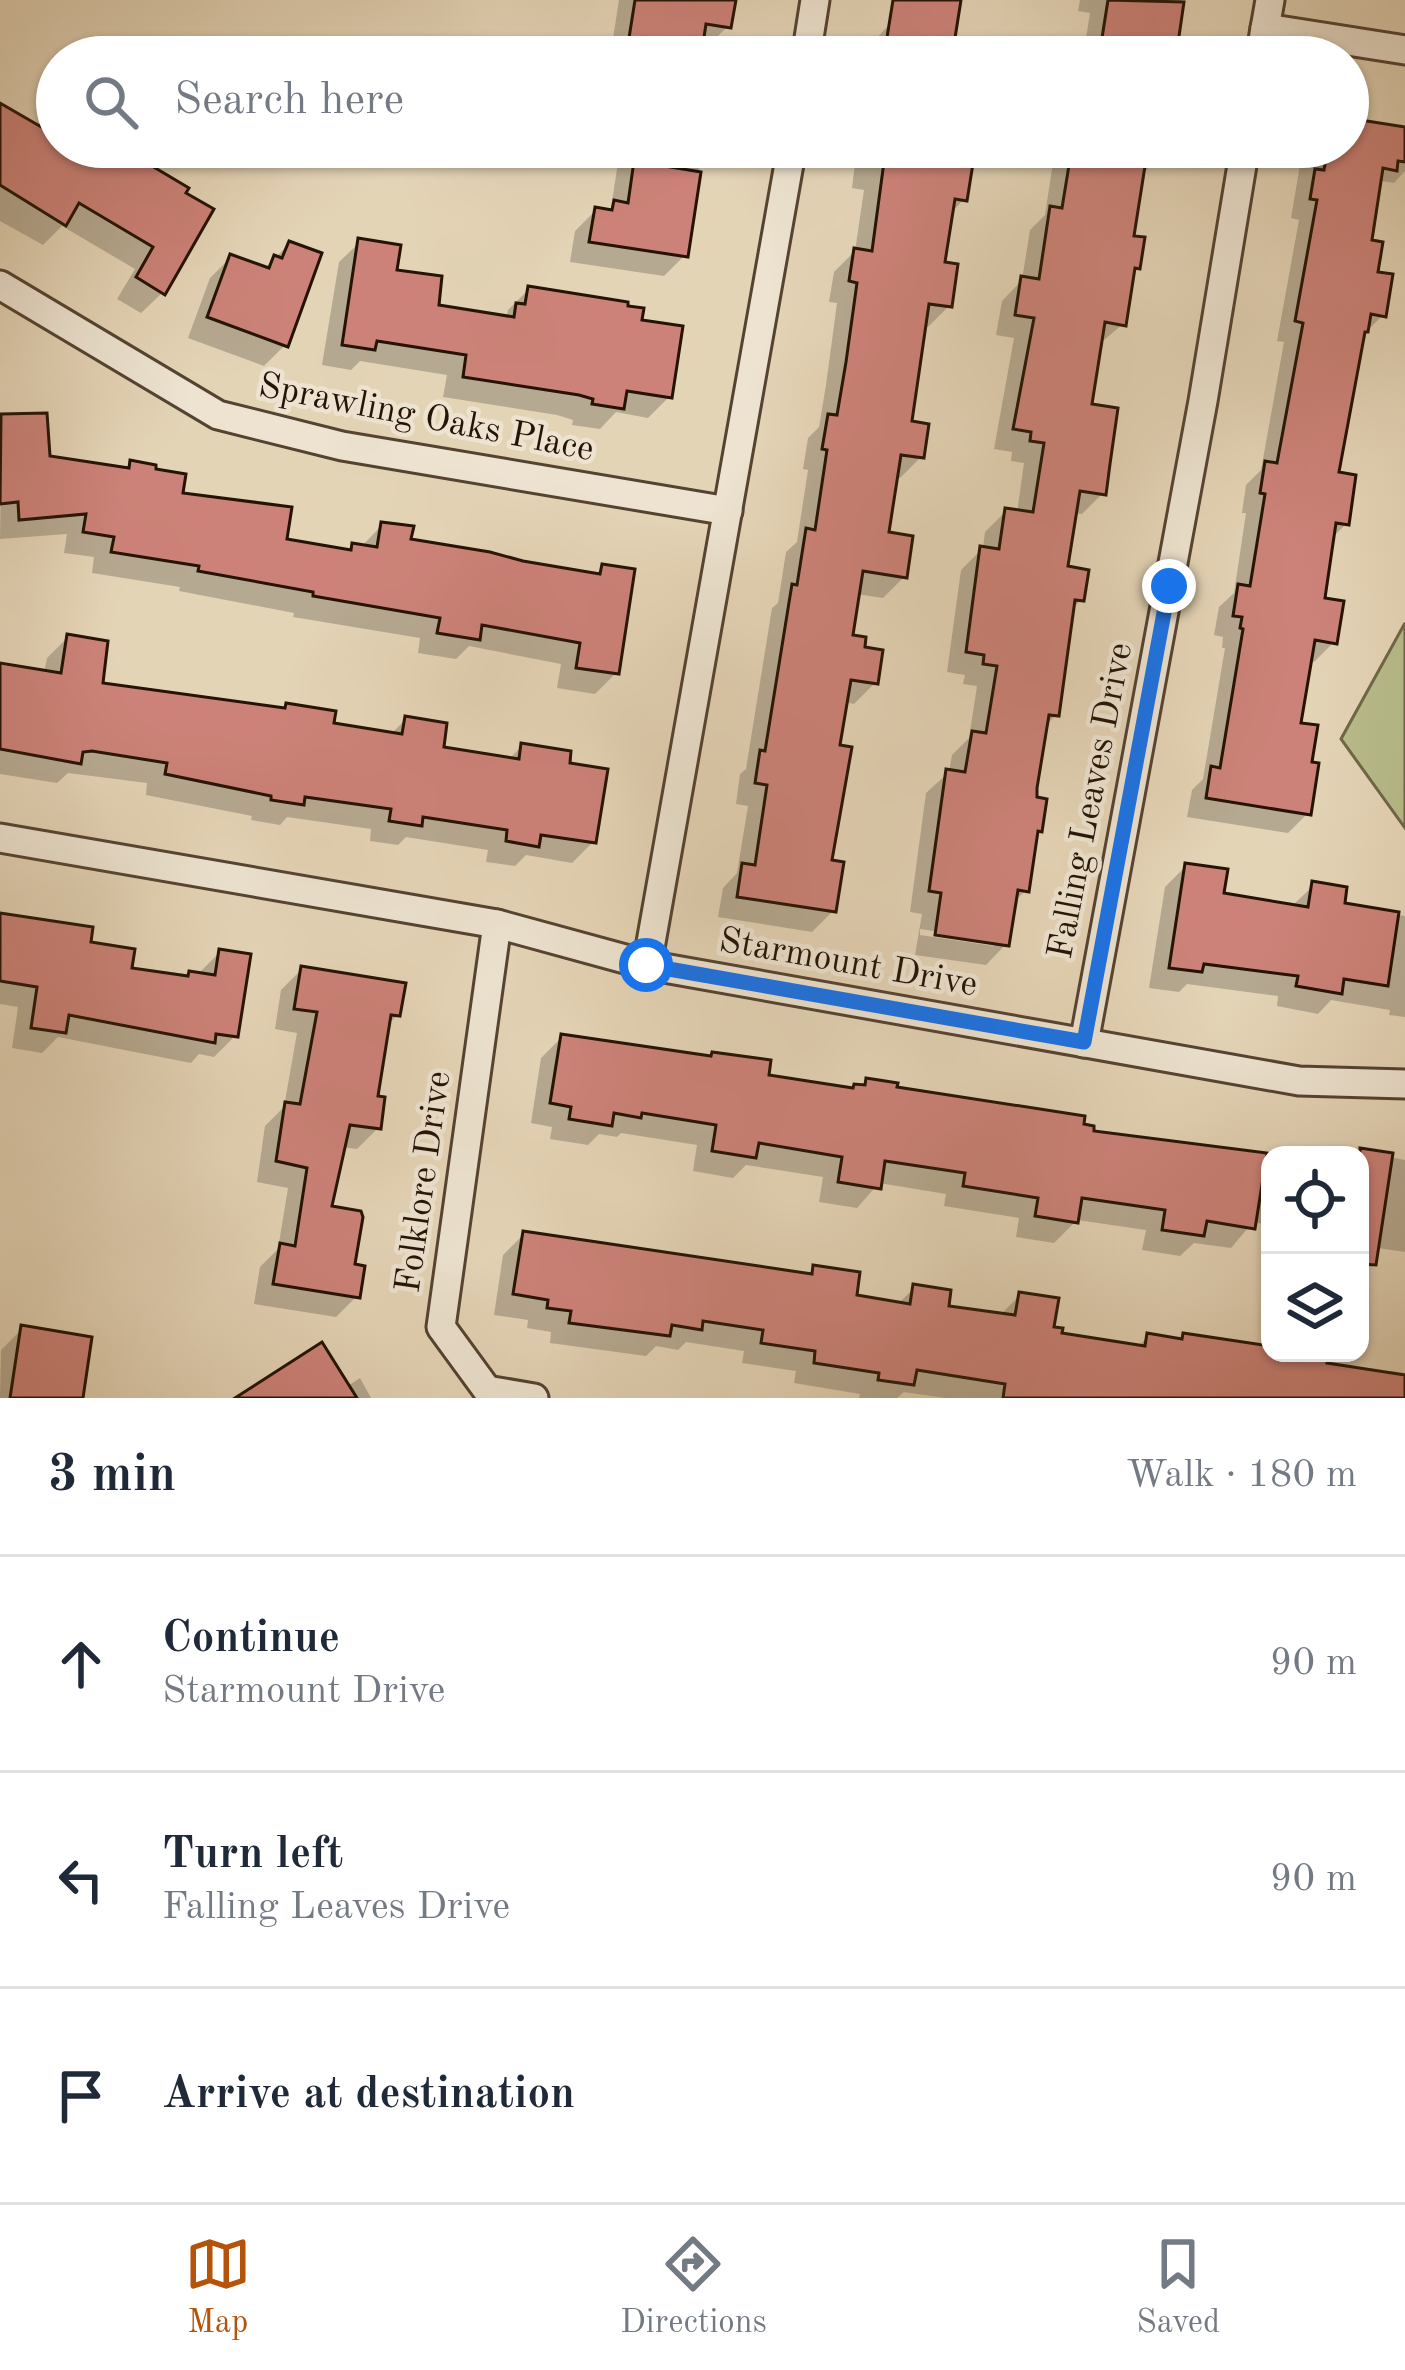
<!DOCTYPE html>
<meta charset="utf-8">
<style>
body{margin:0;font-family:"Old Standard TT",serif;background:#f2f2f3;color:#1f2937}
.controls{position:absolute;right:36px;bottom:36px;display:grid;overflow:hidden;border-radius:24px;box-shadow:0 3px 9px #0004}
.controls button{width:108px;height:108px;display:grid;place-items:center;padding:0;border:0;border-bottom:3px solid #e0e1e3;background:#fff;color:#1f2937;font:60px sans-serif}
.stop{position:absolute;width:36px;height:36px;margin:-27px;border:9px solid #1a73e8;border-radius:50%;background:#fff}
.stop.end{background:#1a73e8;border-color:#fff;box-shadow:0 3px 12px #0008}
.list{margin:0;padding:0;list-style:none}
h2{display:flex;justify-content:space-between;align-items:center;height:156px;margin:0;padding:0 48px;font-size:51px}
h2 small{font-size:39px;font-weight:400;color:#747a83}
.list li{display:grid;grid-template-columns:78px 1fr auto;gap:36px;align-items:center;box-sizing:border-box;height:216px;padding:0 48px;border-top:3px solid #e0e1e3}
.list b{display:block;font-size:45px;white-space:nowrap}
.list p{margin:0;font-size:39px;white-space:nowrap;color:#747a83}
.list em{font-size:39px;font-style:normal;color:#747a83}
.icon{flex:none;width:66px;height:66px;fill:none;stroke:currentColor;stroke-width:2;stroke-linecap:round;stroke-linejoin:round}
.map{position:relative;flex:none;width:1405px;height:1398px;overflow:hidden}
.search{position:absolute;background:#fff;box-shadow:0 3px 9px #0004;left:36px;right:36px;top:36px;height:132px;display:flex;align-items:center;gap:30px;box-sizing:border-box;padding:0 42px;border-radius:66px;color:#747a83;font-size:45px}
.sheet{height:804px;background:#fff}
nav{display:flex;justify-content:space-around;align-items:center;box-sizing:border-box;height:168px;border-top:3px solid #e0e1e3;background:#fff;font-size:33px;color:#747a83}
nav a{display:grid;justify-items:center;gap:6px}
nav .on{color:#b45309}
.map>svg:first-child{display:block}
</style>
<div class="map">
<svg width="1405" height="1398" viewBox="0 0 1405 1398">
<rect width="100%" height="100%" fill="#e4d4b6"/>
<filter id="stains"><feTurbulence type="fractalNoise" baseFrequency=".00167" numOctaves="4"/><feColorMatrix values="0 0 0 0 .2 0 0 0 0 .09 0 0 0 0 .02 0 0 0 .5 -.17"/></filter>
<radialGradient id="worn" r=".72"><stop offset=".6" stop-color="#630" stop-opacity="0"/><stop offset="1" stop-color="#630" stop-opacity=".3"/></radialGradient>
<!-- green -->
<polygon fill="#b8bc8b" stroke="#6e6848" stroke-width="3" points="1405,623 1405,828 1341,739"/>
<!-- shadow -->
<g fill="#0003" fill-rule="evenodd">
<polygon points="732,0 728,26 707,47 700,46 698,57 610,57 619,0"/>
<polygon points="894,0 962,0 949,57 868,57 870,45 890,24"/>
<polygon points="1080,0 1182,0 1175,41 1166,57 1083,57 1090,13 1078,11"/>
<polygon points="0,106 47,133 57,123 57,147 102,147 182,195 162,293 141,313 117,299 135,269 62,226 43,245 0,221"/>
<polygon points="1348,121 1405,130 1405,171 1394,183 1382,181 1377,186 1368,242 1383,315 1363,335 1335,475 1346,524 1331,539 1321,600 1334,642 1314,662 1308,661 1298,725 1308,813 1288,833 1187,817 1192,790 1203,779 1225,648 1222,648 1223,637 1214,635 1219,607 1234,593 1246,513 1242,513 1246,485 1261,470 1284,342 1277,341 1299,220 1291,218 1303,147 1348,147"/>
<polygon points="585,147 703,147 685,255 664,276 570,262 575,231 596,210 607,212 611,208 619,156 585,150"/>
<polygon points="857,147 970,147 964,199 950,214 942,265 949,306 928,327 923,326 909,423 921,457 900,478 894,477 885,534 904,577 883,598 856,594 849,638 875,683 854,704 844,702 828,863 833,911 812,932 718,917 723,888 737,873 748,806 736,804 740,774 746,769 772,608 778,603 786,552 797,542 808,470 803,469 808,438 819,427 826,385 837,303 829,302 834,272 855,251 864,190 852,188"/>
<path d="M1042,147H1162L1161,155L1141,175L1131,238L1137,268L1131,274L1123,324L1098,345L1088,406L1103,493L1082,514L1073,513L1064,569L1081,600L1071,610L1056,715L1044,727L1026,890L1013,903L1006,944L986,965L915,955L922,914L910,912L926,793L949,772L952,755L969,738L977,686L963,684L965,675L947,672L961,570L983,548L985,532L1006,511L1017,513L1024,463L1011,461L1012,452L994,449L1014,338L996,335L1002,301L1022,280L1030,230L1045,215L1053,162L1040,160ZM920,929L994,940V946L920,935Z"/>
<polygon points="360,242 435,307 507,316 508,310 529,289 639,323 669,397 648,418 616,412 600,429 572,425 573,420 557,415 443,397 447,375 360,361 351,370 322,365 339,262"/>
<polygon points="289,244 285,345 264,366 188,338 210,278 231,257 264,269"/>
<polygon points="2,417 47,458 125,471 131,464 179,496 284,542 347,552 353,546 360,548 382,525 408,542 594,576 603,567 616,673 595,694 557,688 561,664 469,646 456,659 418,653 420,638 293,617 294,613 179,591 180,587 92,573 94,557 64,553 67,534 0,539"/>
<polygon points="68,637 99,686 390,735 406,719 440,749 508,760 522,746 566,765 593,842 572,863 526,855 515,866 486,862 488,850 406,837 398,845 370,841 371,829 287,817 280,825 251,820 252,816 146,795 147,783 68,773 57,783 0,774 0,666 44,673 47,658"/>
<polygon points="1186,866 1221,896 1291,907 1314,885 1341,906 1405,916 1405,1017 1389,1015 1390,1010 1331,1000 1318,1014 1277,1006 1278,996 1187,984 1179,992 1149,988 1165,887"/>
<polygon points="0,916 88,945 129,970 185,979 199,973 220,952 235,1036 214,1057 199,1054 191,1063 58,1037 42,1053 12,1048 18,1007 0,1004"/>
<polygon points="302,969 398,1015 386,1026 375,1099 378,1128 357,1149 342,1147 329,1209 352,1267 357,1296 336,1317 254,1304 260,1267 278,1249 288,1188 257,1182 265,1126 284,1107 297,1033 275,1029 281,990"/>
<polygon points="562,1037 851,1091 867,1081 1081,1127 1090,1133 1270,1156 1270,1225 1253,1222 1231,1248 1194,1243 1180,1256 1142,1250 1146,1230 1077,1220 1054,1243 1016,1237 1019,1218 944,1206 946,1194 879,1183 857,1208 819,1202 823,1177 746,1165 733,1178 693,1171 697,1145 621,1133 617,1137 599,1134 588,1145 550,1139 552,1127 531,1123 541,1058"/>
<polygon points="1355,1150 1405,1160 1405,1252 1371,1247 1360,1258 1360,1155 1349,1155"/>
<polygon points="524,1234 806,1276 814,1268 853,1298 897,1305 914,1288 946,1308 999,1316 1020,1295 1059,1335 1137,1347 1148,1337 1178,1341 1184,1336 1259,1348 1270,1338 1270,1353 1326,1353 1324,1365 1386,1375 1391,1371 1405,1373 1405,1398 945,1398 904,1392 897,1398 859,1398 860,1394 794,1383 796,1371 742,1363 744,1351 686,1342 678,1350 656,1346 646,1356 550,1343 551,1332 527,1328 528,1320 494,1315 503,1255"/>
<polygon points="22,1329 80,1398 0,1398 1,1350"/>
<polygon points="360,1378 371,1398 244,1398 346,1387"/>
</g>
<!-- building -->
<g fill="#cc8278" stroke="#251305" stroke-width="3">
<polygon points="635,0 736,0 731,28 706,24 701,57 626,57"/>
<polygon points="893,0 961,0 952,57 894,57 895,52 885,50"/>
<polygon points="1108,0 1184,2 1176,57 1099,57"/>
<polygon points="0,103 57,136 57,147 120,147 189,188 186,193 214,209 165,295 136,277 153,247 79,203 66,226 0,185"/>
<polygon points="1348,118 1405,127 1405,162 1398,161 1397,171 1383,168 1372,240 1383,242 1378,272 1393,274 1386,317 1371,314 1368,332 1365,332 1339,472 1356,475 1349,525 1336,523 1325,598 1344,601 1337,644 1315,640 1301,723 1318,725 1312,762 1319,763 1311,815 1206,798 1211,766 1220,768 1243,629 1240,628 1242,617 1233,616 1238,584 1250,586 1265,494 1260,493 1265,461 1277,463 1303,323 1295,321 1317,200 1310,199 1315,169 1324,170 1328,147 1348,147"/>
<polygon points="886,147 975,151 967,201 955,199 945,262 958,264 952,307 929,304 912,421 929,424 924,458 901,455 889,532 913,536 907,578 863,571 853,635 866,637 865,647 883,650 878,684 851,680 840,745 852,747 832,860 844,862 836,912 737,897 742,863 755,865 767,785 755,783 760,750 765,751 792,584 797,585 806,528 815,530 827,450 822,449 828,414 837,415 846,362 857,283 849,281 854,248 872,251"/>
<polygon points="1072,147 1148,147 1134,236 1145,237 1140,269 1135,268 1126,326 1105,322 1092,404 1118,408 1110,464 1106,495 1080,491 1068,566 1089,570 1084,601 1075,600 1059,716 1049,715 1037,788 1037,797 1047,799 1042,832 1038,831 1029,892 1018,890 1009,946 935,935 941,893 929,891 946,769 965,772 972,731 986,733 997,666 983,664 984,655 966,652 980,546 999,549 1005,508 1033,512 1044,443 1030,441 1031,432 1013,429 1034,318 1015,315 1021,276 1039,279 1050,206 1062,208"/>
<polygon points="634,161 701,172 688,257 589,242 595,207 612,210 614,200 628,203"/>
<polygon points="358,238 401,245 397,270 442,276 439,305 514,317 516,303 525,304 528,286 628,302 628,306 644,308 642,320 683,326 672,398 627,391 624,409 592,404 593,399 579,395 463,377 466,355 377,341 375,350 342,345"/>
<polygon points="289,241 322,253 288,347 207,317 230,254 269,268 274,255 282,258"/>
<polygon points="47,413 50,456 129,468 130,460 156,465 156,469 186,474 183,493 292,507 287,539 351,550 352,543 377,547 381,522 414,526 411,539 490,552 523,561 600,574 602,564 635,569 619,674 576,668 580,643 482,625 480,640 437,633 440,618 313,596 313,592 198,571 199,566 111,552 114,537 83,532 86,514 19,520 18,502 0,504 1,414"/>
<polygon points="67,634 108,641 103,683 285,708 286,703 336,711 334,723 402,734 405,716 447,723 444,747 519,759 521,743 571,751 570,763 608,769 596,843 541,835 539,847 506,841 507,830 423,817 422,826 389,821 391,809 305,797 304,805 271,800 271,796 165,774 167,763 92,751 83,752 81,764 0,749 0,663 61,673"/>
<polygon points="1185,863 1228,869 1224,893 1308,907 1312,881 1347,887 1345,903 1399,912 1388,986 1344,979 1342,994 1296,986 1298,976 1204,964 1202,972 1169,968"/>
<polygon points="0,913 93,927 91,942 135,949 132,968 188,976 189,971 215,975 219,949 251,954 238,1037 216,1034 215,1043 69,1015 66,1033 31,1028 37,987 0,981"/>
<polygon points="301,966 406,983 400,1016 391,1015 378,1096 385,1097 381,1129 350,1125 332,1206 361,1211 363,1217 355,1264 365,1266 360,1298 273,1284 280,1243 295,1246 307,1168 276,1161 285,1102 300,1104 317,1012 294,1009"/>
<polygon points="561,1034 711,1056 712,1052 771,1060 769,1075 853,1088 854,1084 865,1085 866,1078 898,1083 897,1087 1085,1116 1084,1124 1094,1126 1094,1131 1267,1153 1255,1229 1207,1221 1204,1236 1162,1230 1165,1210 1082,1198 1078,1223 1035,1216 1038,1198 963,1186 965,1173 885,1161 881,1189 838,1182 842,1157 759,1143 756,1158 712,1151 716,1125 642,1113 641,1118 614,1113 612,1126 569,1119 571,1107 550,1103"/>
<polygon points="1360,1148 1393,1153 1376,1265 1360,1264"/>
<polygon points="523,1231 812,1274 813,1265 860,1272 857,1295 910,1304 913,1284 951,1290 949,1306 1015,1315 1019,1292 1059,1298 1054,1327 1063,1328 1062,1333 1145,1346 1147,1333 1182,1339 1183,1333 1270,1346 1270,1353 1329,1353 1327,1363 1405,1375 1405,1398 1003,1398 1005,1384 917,1370 914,1385 878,1380 879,1373 814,1363 815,1351 761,1343 763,1330 703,1321 702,1330 672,1325 670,1336 569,1323 571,1311 547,1308 548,1300 513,1294"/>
<polygon points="21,1325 92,1337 83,1398 10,1398"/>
<polygon points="322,1342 357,1398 235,1398"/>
</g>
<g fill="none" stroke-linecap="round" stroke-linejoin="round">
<defs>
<g id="street">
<polyline points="1265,28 1405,50"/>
<polyline points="806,57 815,0"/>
<polyline points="1260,57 1270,0"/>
<polyline points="0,285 218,415 342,446 728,511"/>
<polyline points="0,838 497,924 647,965 1299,1081 1405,1084"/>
<polyline points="497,924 441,1327 487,1390 534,1398"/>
<polyline points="647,965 792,147"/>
<polyline points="1084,1043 1203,401 1245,147"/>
</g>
</defs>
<!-- street casing -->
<use href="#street" stroke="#554331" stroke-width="33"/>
<!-- street -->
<use href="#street" stroke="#ede3d0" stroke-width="27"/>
</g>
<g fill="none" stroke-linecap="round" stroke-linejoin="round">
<!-- route -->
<polyline stroke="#1a73e8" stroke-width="15" points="646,965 1084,1042 1169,586"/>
</g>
<g text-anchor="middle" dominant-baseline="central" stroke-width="9" stroke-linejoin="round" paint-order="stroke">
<!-- street labels -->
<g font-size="36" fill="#251305" stroke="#ede3d0">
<text transform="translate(426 419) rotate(11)">Sprawling Oaks Place</text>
<text transform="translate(1092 801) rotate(-79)">Falling Leaves Drive</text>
<text transform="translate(848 964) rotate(10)">Starmount Drive</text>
<text transform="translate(425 1182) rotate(-82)">Folklore Drive</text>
</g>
</g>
<rect width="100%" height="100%" filter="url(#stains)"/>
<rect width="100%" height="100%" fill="url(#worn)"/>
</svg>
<div class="controls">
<button><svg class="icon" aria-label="locate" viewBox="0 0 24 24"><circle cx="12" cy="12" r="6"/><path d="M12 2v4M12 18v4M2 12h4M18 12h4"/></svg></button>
<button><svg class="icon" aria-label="layers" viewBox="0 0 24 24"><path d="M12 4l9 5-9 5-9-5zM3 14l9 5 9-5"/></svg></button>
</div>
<div class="stop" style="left:646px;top:965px"></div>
<div class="stop end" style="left:1169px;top:586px"></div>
<div class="search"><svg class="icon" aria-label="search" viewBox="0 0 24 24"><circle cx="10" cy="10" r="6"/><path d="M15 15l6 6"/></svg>Search here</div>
</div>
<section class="sheet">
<h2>3 min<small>Walk · 180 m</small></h2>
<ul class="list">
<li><svg class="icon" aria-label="ahead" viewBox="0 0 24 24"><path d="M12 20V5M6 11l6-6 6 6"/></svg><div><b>Continue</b><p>Starmount Drive</p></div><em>90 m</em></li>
<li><svg class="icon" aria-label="left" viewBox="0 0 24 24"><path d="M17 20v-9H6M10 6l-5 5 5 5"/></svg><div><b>Turn left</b><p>Falling Leaves Drive</p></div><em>90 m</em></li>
<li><svg class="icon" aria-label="arrive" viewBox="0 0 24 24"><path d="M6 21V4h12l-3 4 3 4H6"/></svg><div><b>Arrive at destination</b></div></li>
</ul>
</section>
<nav>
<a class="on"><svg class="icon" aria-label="map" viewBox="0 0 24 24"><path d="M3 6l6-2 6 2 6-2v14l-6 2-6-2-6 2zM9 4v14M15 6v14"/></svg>Map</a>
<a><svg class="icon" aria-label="directions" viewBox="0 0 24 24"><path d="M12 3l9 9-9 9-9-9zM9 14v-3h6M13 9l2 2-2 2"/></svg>Directions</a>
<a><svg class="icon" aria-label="saved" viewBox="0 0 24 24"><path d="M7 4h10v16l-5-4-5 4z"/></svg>Saved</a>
</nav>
